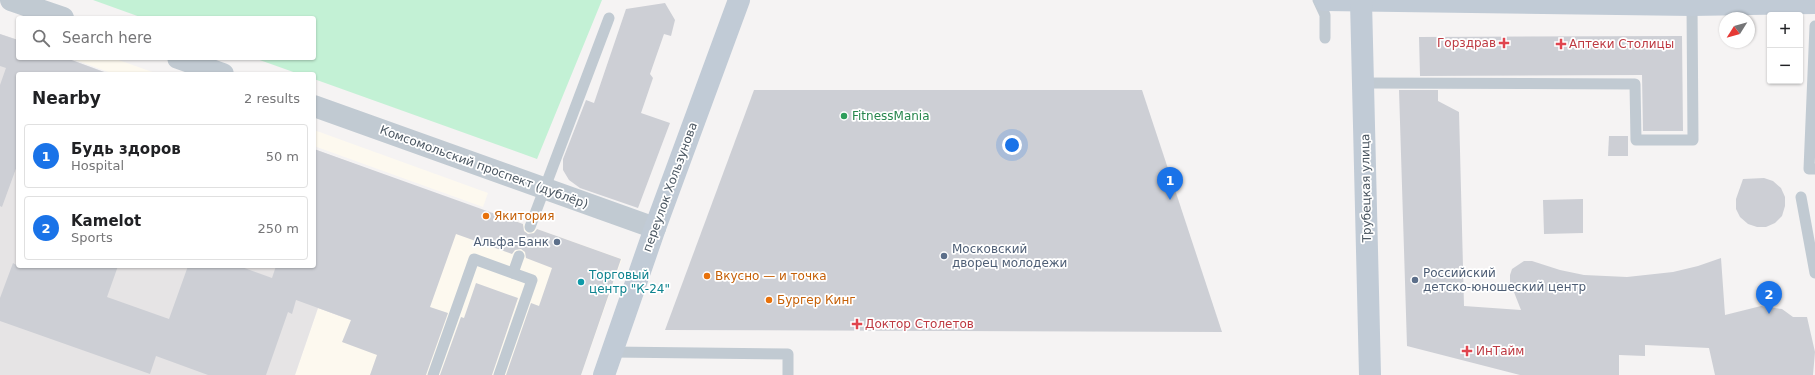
<!DOCTYPE html>
<meta charset="utf-8">
<style>
body{margin:0;font-family:"DejaVu Sans",sans-serif;background:#f6f6f6;color:#202124}
.controls{position:absolute;right:12px;top:12px;display:grid;overflow:hidden;border-radius:4px;box-shadow:0 1px 3px #0004}
.controls button{width:36px;height:36px;display:grid;place-items:center;padding:0;border:0;border-bottom:1px solid #e0e0e0;background:#fff;color:#202124;font:20px sans-serif}
.compass{position:absolute;left:1719px;top:12px;width:36px;height:36px;border-radius:50%;background:#fff;box-shadow:0 1px 3px #0004;rotate:233deg}
.you{position:absolute;left:1012px;top:145px;width:14px;height:14px;margin:-10px;border:3px solid #fff;border-radius:50%;background:#1a73e8;box-shadow:0 0 0 6px #1a73e833}
.badge{display:grid;place-items:center;width:26px;height:26px;border-radius:50%;background:#1a73e8;color:#fff;font-size:13px;font-weight:700}
.pin{position:absolute;translate:-50% -33px;filter:drop-shadow(0 1px 2px #0008)}
.pin::after{content:'';position:absolute;top:21px;width:14px;height:12px;background:inherit;clip-path:polygon(0 0,100% 0,50% 100%)}
.list{margin:0;padding:0;list-style:none}
h2{display:flex;justify-content:space-between;align-items:center;height:52px;margin:0;padding:0 16px;font-size:17px}
h2 small{font-size:13px;font-weight:400;color:#757577}
.list li{display:grid;grid-template-columns:26px 1fr auto;gap:12px;align-items:center;box-sizing:border-box;height:64px;margin:0 8px 8px;padding:0 8px;border:1px solid #e0e0e0;border-radius:4px}
.list b{display:block;font-size:15px;white-space:nowrap}
.list p{margin:0;font-size:13px;white-space:nowrap;color:#757577}
.list em{font-size:13px;font-style:normal;color:#757577}
.icon{flex:none;width:22px;height:22px;fill:none;stroke:currentColor;stroke-width:2;stroke-linecap:round;stroke-linejoin:round}
.map{position:relative;flex:none;width:1815px;height:375px;overflow:hidden}
.search{position:absolute;background:#fff;box-shadow:0 1px 3px #0004;left:16px;top:16px;width:300px;height:44px;display:flex;align-items:center;gap:10px;box-sizing:border-box;padding:0 14px;border-radius:4px;color:#757577;font-size:15px}
.panel{position:absolute;background:#fff;box-shadow:0 1px 3px #0004;left:16px;top:72px;width:300px;height:196px;border-radius:4px}
.map>svg:first-child{display:block}
</style>
<div class="map">
<svg width="1815" height="375" viewBox="0 0 1815 375">
<rect width="100%" height="100%" fill="#f5f3f3"/>
<!-- commercial -->
<g fill="#fdf9ef">
<polygon points="70,58 113,58 158,74 114,74"/>
<polygon points="314,130 488,193 483,207 314,146"/>
<polygon points="412,185 622,259 581,375 295,375 318,308 361,324"/>
</g>
<!-- education -->
<polygon fill="#e6e4e5" points="0,34 18,40 18,58 66,58 110,74 18,74 18,266 314,266 314,149 412,185 361,324 318,308 295,375 0,375"/>
<!-- green -->
<polygon fill="#c3f1d5" points="93,0 602,0 537,159 314,79 314,74 299,74 254,58 314,58 314,18 143,18"/>
<!-- building -->
<g fill="#cdcfd5">
<polygon points="665,3 675,20 671,36 664,34 650,74 653,78 641,113 670,123 638,208 580,188 569,180 563,170 563,159 586,100 594,103 626,9"/>
<polygon points="0,34 18,40 18,58 66,58 104,72 104,74 18,74 18,163 2,207 0,206 0,85 6,68 0,66"/>
<polygon points="1682,36 1683,131 1643,131 1642,75 1420,76 1419,37"/>
<polygon points="754,90 1142,90 1222,332 665,330"/>
<polygon points="1399,90 1438,90 1438,101 1459,112 1464,306 1521,310 1510,282 1510,275 1512,269 1524,261 1532,261 1560,270 1584,275 1627,277 1673,272 1698,266 1721,258 1725,315 1761,306 1782,309 1793,317 1807,317 1815,352 1813,375 1715,375 1709,348 1645,345 1645,356 1619,355 1619,375 1520,375 1407,346"/>
<polygon points="1609,136 1628,136 1628,156 1608,156"/>
<polygon points="314,149 523,224 524,231 528,234 534,233 537,229 621,259 581,375 506,375 531,303 539,306 552,268 526,258 525,252 521,249 515,250 512,254 456,234 430,307 448,313 426,375 370,375 377,355 342,342 351,320 296,300 292,314 288,312 266,375 208,375 156,356 150,374 0,321 0,298 13,263 18,266 118,266 107,297 169,319 188,266 239,266 272,278 276,266 314,266"/>
<polygon points="1764,178 1773,181 1781,188 1785,197 1785,206 1782,216 1775,223 1766,227 1757,227 1748,224 1740,217 1736,209 1736,199 1743,179"/>
<polygon points="1583,199 1583,233 1544,234 1543,200"/>
<polygon points="476,283 518,298 492,375 440,375 461,317 464,318"/>
</g>
<g fill="none" stroke-linecap="round" stroke-linejoin="round">
<!-- lane -->
<g stroke="#c1cad2" stroke-width="11">
<polyline points="1318,0 1325,15 1325,38"/>
<polyline points="1815,26 1809,169 1815,169"/>
<polyline points="1363,83 1635,84 1636,140 1693,140 1692,5"/>
<polyline points="1801,197 1815,273"/>
<polyline points="530,227 609,18"/>
<polyline points="513,273 519,256"/>
<polyline points="612,352 788,354 788,375"/>
<polyline points="433,375 474,259 532,280 499,375"/>
</g>
<!-- street -->
<g stroke="#c1cad2" stroke-width="22">
<polyline points="11,0 63,18"/>
<polyline points="178,58 223,74"/>
<polyline points="314,106 655,228"/>
</g>
<!-- secondary -->
<g stroke="#c1cbd6" stroke-width="22">
<polyline points="1325,0 1692,5 1815,3"/>
<polyline points="1361,1 1370,375"/>
<polyline points="604,375 655,228 739,0"/>
</g>
</g>
<!-- markers -->
<g fill="#e0444e" stroke="#fff" stroke-width="1.5">
<path d="M1502 37h4v4h4v4h-4v4h-4v-4h-4v-4h4z"/>
<path d="M1559 38h4v4h4v4h-4v4h-4v-4h-4v-4h4z"/>
<path d="M855 318h4v4h4v4h-4v4h-4v-4h-4v-4h4z"/>
<path d="M1465 345h4v4h4v4h-4v4h-4v-4h-4v-4h4z"/>
</g>
<circle fill="#2e9e5b" stroke="#fff" stroke-width="1.5" cx="844" cy="116" r="4"/>
<g fill="#e8710a" stroke="#fff" stroke-width="1.5">
<circle cx="486" cy="216" r="4"/>
<circle cx="707" cy="276" r="4"/>
<circle cx="769" cy="300" r="4"/>
</g>
<g fill="#5c6f8a" stroke="#fff" stroke-width="1.5">
<circle cx="557" cy="242" r="4"/>
<circle cx="944" cy="256" r="4"/>
<circle cx="1415" cy="280" r="4"/>
</g>
<circle fill="#0f9aa8" stroke="#fff" stroke-width="1.5" cx="581" cy="282" r="4"/>
<g text-anchor="middle" dominant-baseline="central" stroke-width="3.5" stroke-linejoin="round" paint-order="stroke">
<!-- health labels -->
<g font-size="12" fill="#be3a42" stroke="#fff" text-anchor="start">
<text x="1496" y="43" text-anchor="end">Горздрав</text>
<text x="1569" y="44">Аптеки Столицы</text>
<text x="865" y="324">Доктор Столетов</text>
<text x="1476" y="351">ИнТайм</text>
</g>
<!-- leisure labels -->
<g font-size="12" fill="#27864d" stroke="#fff" text-anchor="start">
<text x="852" y="116">FitnessMania</text>
</g>
<!-- street labels -->
<g font-size="12" fill="#4a5661" stroke="#fff">
<text transform="translate(484 167) rotate(20)">Комсомольский проспект (дублёр)</text>
<text transform="translate(670 187) rotate(-70)">переулок Хользунова</text>
<text transform="translate(1366 188) rotate(-91)">Трубецкая улица</text>
</g>
<!-- food labels -->
<g font-size="12" fill="#c56008" stroke="#fff" text-anchor="start">
<text x="494" y="216">Якитория</text>
<text x="715" y="276">Вкусно — и точка</text>
<text x="777" y="300">Бургер Кинг</text>
</g>
<!-- service labels -->
<g font-size="12" fill="#4e5e75" stroke="#fff" text-anchor="start">
<text x="549" y="242" text-anchor="end">Альфа-Банк</text>
<text x="952" y="249">Московский<tspan x="952" dy="14">дворец молодежи</tspan></text>
<text x="1423" y="273">Российский<tspan x="1423" dy="14">детско-юношеский центр</tspan></text>
</g>
<!-- culture labels -->
<g font-size="12" fill="#0d838f" stroke="#fff" text-anchor="start">
<text x="589" y="275">Торговый<tspan x="589" dy="14">центр "К-24"</tspan></text>
</g>
</g>
</svg>
<div class="controls">
<button>+</button>
<button>−</button>
</div>
<svg class="compass" viewBox="-18 -18 36 36"><path d="M0-13l5 13h-10z" fill="#e53935"/><path d="M0 13l5-13h-10z" fill="#757577"/></svg>
<div class="you"></div>
<div class="pin badge" style="left:1170px;top:200px">1</div>
<div class="pin badge" style="left:1769px;top:314px">2</div>
<div class="search"><svg class="icon" aria-label="search" viewBox="0 0 24 24"><circle cx="10" cy="10" r="6"/><path d="M15 15l6 6"/></svg>Search here</div>
<section class="panel">
<h2>Nearby<small>2 results</small></h2>
<ul class="list">
<li><span class="badge">1</span><div><b>Будь здоров</b><p>Hospital</p></div><em>50 m</em></li>
<li><span class="badge">2</span><div><b>Kamelot</b><p>Sports</p></div><em>250 m</em></li>
</ul>
</section>
</div>
